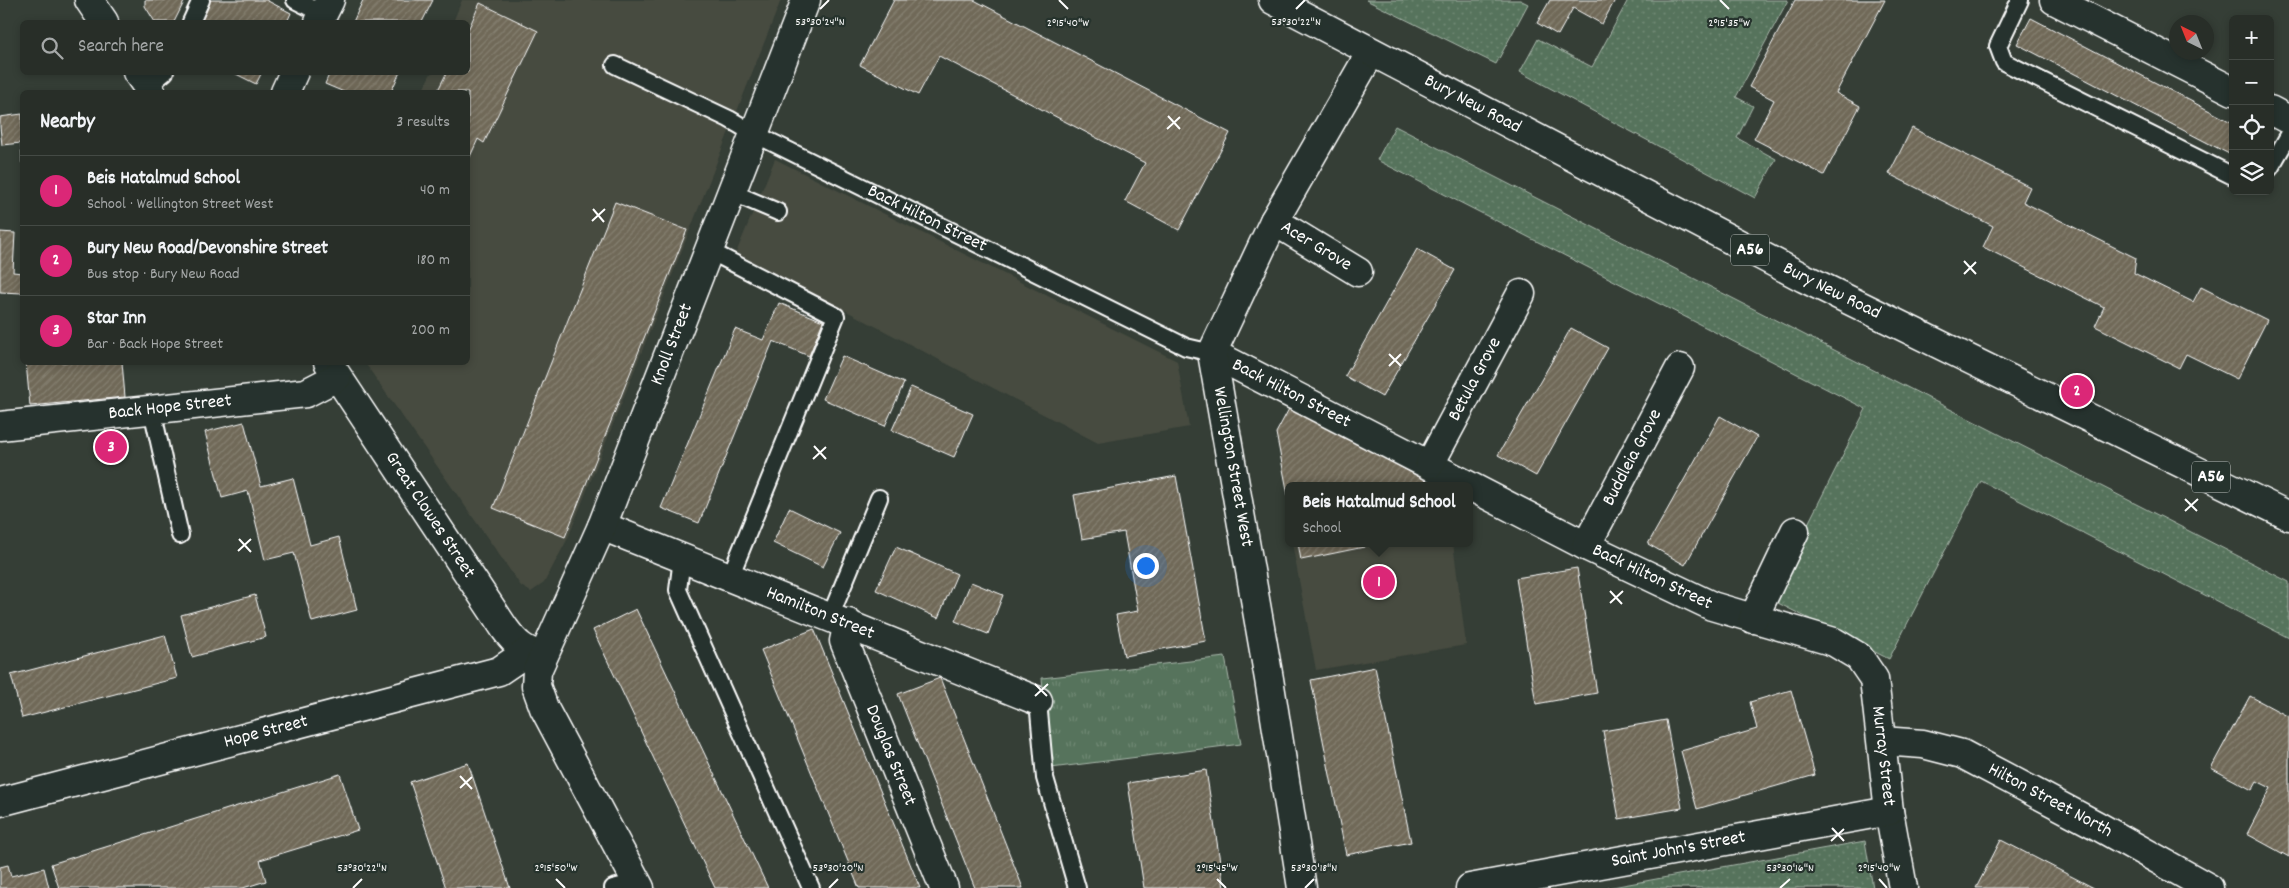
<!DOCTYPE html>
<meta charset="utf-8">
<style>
body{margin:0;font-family:Dekko,sans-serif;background:#303630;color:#f1f3f6}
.controls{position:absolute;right:15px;top:15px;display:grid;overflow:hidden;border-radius:8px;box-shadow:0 2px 8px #0003}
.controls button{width:45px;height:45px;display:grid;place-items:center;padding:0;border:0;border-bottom:1px solid #444a45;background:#282e28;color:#f1f3f6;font:25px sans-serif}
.compass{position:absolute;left:2169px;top:15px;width:45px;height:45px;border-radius:50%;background:#282e28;box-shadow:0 2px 8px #0003;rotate:317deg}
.you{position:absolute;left:1145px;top:565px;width:18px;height:18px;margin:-12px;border:4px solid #fff;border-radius:50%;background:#1a73e8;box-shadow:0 0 0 8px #1a73e833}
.badge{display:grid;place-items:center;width:32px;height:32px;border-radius:50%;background:#db2777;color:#fff;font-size:16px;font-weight:700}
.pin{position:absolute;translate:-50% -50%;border:2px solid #fff;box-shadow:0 1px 5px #0006}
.popup{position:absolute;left:1285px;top:482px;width:188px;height:65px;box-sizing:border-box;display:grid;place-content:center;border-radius:8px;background:#282e28;filter:drop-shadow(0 1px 4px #0005);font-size:16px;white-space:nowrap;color:#a5a8a8}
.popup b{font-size:19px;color:#f1f3f6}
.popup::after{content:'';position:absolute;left:50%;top:100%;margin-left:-10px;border:10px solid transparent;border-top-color:#282e28}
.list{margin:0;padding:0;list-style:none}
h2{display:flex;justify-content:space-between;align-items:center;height:65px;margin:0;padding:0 20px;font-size:21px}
h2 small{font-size:16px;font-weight:400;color:#a5a8a8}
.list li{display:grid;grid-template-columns:32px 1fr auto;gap:15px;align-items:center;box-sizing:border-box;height:70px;padding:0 20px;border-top:1px solid #444a45}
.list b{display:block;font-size:19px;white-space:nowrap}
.list p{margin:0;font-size:16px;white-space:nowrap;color:#a5a8a8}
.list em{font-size:16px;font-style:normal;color:#a5a8a8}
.icon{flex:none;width:28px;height:28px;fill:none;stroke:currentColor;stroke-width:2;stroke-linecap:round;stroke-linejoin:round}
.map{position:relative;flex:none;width:2289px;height:888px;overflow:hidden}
.search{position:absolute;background:#282e28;box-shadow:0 2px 8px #0003;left:20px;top:20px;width:450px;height:55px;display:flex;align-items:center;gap:12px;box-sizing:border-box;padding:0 18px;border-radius:8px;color:#a5a8a8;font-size:19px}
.panel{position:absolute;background:#282e28;box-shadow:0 2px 8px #0003;left:20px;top:90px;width:450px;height:275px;border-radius:8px}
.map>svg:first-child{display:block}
</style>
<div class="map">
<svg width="2289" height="888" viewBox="0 0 2289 888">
<defs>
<pattern id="grass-dots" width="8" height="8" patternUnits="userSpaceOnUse" patternTransform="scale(1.25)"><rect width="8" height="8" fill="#56735b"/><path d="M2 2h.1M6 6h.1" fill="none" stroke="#6f8874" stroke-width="1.8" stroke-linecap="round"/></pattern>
<pattern id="park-tufts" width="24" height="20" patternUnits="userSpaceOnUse" patternTransform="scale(1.25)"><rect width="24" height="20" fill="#56735b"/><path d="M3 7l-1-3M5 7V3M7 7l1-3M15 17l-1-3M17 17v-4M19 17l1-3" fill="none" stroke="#6f8874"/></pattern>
<pattern id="building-hatch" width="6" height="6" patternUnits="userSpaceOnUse" patternTransform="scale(1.25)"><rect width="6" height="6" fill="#706958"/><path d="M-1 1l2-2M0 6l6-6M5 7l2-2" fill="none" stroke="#858071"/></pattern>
</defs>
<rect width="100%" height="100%" fill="#353e36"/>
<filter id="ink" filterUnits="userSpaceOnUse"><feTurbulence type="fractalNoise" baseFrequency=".02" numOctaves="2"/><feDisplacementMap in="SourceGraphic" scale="10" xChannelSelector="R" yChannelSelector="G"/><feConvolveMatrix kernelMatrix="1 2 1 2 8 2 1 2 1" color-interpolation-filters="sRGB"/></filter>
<g filter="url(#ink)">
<!-- built -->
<g fill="#474b40">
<polygon points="462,0 781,0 568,538 544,583 531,592 521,586 365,363 468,362 468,92 422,92 431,73 468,72 468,22 453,22"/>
<polygon points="775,159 1177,361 1189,427 1098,443 736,253"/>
<polygon points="1292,543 1453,543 1466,645 1316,670"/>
</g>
<!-- grass -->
<g fill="url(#grass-dots)" stroke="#aab9ad">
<polygon points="1366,0 1520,0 1528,4 1496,64"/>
<polygon points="1628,0 1788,0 1736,97 1753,106 1737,138 1776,159 1755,198 1520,72 1538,39 1592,67"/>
<polygon points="1395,126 2289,582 2289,638 1981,481 1889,659 1770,599 1866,409 1377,160"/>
<polygon points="1865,841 1873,888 1607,888"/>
</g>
<!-- park -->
<polygon fill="url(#park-tufts)" stroke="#aab9ad" points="1225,657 1241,744 1051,768 1042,678"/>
<!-- building -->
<g fill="url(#building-hatch)" stroke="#fff">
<polygon points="145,0 185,0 174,22 155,22 145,6"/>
<polygon points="210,0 266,0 291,13 287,22 199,22"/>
<polygon points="363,0 433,0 422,22 353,22"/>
<polygon points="894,0 974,0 1230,133 1179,230 1125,201 1145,163 939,56 918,95 860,65"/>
<polygon points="1550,0 1615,0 1602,24 1573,8 1558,35 1537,23"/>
<polygon points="1795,0 1885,0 1836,93 1860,106 1824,175 1754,139 1774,100 1749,87"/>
<polygon points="480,3 538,31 484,143 478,139 468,161 468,92 437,92 447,72 468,72 468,30"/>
<polygon points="2031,18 2233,123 2233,156 2017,44"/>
<polygon points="232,72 262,72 256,84"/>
<polygon points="330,72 400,72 391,92 344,92 325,84"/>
<polygon points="22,114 22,163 21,143 2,145 0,127 0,117"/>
<polygon points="1912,128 2030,187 2023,202 2136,258 2134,273 2193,302 2201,287 2267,320 2237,379 2186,354 2179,368 2095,326 2104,307 1983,247 1993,226 1889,174"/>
<polygon points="615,202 687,230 565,537 493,508"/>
<polygon points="0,232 15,233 13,272 22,273 22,293 0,292"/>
<polygon points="1417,249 1455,270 1382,397 1345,376"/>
<polygon points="779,303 823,321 809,356 773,341 699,523 661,508 735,329 763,340"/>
<polygon points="1571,328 1608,348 1536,476 1498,455"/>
<polygon points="842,356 904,383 885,426 823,399"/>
<polygon points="26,362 122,362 125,397 30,406"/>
<polygon points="911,387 973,414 954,457 892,430"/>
<polygon points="1290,407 1436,486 1289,486 1289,500 1276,433"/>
<polygon points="1720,416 1757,437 1685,565 1648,544"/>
<polygon points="244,422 261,486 293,478 310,545 339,537 357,610 312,622 294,553 265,560 248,491 222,498 205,432"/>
<polygon points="1176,476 1206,641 1124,656 1116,615 1138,611 1124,532 1082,539 1074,495"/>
<polygon points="789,508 840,533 823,567 773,543"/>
<polygon points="1298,543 1370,543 1364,547 1301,560"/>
<polygon points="896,547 957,574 938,618 876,590"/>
<polygon points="1577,568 1597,693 1536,704 1516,578"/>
<polygon points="971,582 1003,595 988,634 955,621"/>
<polygon points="255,595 266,637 192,657 181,615"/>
<polygon points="636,609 768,888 715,888 593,630"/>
<polygon points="814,629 920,888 859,888 761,650"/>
<polygon points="165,635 177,678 22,718 11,675"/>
<polygon points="1375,667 1411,842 1346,855 1311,680"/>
<polygon points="940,678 1023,888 975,888 898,694"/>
<polygon points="1791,690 1815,775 1697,809 1681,751 1757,729 1750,702"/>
<polygon points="2250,696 2289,717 2289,857 2247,834 2271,788 2257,781 2252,790 2211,768"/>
<polygon points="1666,720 1682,808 1619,819 1603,731"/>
<polygon points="468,763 510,888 446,888 410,782"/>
<polygon points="1206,770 1224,888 1144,888 1128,783"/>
<polygon points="340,774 358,830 260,860 266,881 243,888 59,888 51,864"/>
<polygon points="2001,840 2094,888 1976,888"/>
<polygon points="8,865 11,876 44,868 49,888 0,888 0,867"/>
</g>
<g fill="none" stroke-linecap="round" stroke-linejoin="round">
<defs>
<g id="service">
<polyline points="295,0 323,14"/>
<polyline points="2020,0 1998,46 2004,62 2233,176"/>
<polyline points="191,22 201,0"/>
<path id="s1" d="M615,65L729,119L753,133L1186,347L1212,353"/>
<polyline points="147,87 165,72"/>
<polyline points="2270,168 2289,135"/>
<polyline points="731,192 778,212"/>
<polyline points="708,250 836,316 730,577"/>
<polyline points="152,410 180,535"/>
<polyline points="682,558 678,590 811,888"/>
<polyline points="830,617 879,498"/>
<polyline points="1038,701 1045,778 1077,888"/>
<polyline points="613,888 637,882"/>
</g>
<g id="minor">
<polyline points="89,0 104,22"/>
<polyline points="2054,0 2233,91"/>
<polyline points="319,22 330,0"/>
<polyline points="137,72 151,92"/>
<polyline points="285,92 294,72"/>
<polyline points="2270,110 2289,120"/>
<path id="s2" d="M1274,221L1358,272"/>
<path id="s3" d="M1212,353L1586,546L1712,606L1834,642L1859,657L1874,679L1889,811L1903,888"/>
<path id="s4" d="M328,362L505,629C516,644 524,651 542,656"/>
<path id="s5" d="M0,426L306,393L337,377"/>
<path id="s6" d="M1430,464L1521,294"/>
<path id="s7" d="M602,526L1038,701"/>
<path id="s8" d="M1586,546L1680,368"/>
<polyline points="1753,619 1795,531"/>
<path id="s9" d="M848,623L844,641L944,888"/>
<path id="s10" d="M1882,741L1923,744L1962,754L2096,825L2209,888"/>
<path id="s11" d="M0,802L499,671L527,652"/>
<polyline points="1302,888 1269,679 1212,353 1274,221 1371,52"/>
<path id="s12" d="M1470,888L1889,811"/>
</g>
<g id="secondary">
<path id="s13" d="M640,888L544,708L536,686L537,671L602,526L806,0"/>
</g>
<g id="trunk">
<path id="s14" d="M1273,0L1804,278L2289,516"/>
</g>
</defs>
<!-- service casing -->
<use href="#service" stroke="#fff" stroke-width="20"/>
<!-- minor casing -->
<use href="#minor" stroke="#fff" stroke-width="31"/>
<!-- secondary casing -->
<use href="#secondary" stroke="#fff" stroke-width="31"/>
<!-- trunk casing -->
<use href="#trunk" stroke="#fff" stroke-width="31"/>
<!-- service -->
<use href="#service" stroke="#26332d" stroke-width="16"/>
<!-- minor -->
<use href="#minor" stroke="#26332d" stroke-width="28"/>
<!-- secondary -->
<use href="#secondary" stroke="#26332d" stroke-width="28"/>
<!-- trunk -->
<use href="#trunk" stroke="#26332d" stroke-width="28"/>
</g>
</g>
<!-- ticks -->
<path fill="none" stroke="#fff" stroke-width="2" d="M1059,0L1068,9M1720,0L1729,9M820,9L829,0M1296,9L1305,0M1168,116L1180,129M1167,129L1180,117M593,209L604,222M592,221L605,209M1964,261L1976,274M1964,274L1976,262M1389,354L1401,366M1389,366L1401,354M814,446L826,459M813,459L826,447M2185,499L2197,511M2185,511L2198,499M239,539L251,552M238,551L251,539M1610,591L1622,604M1610,603L1623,591M1035,684L1047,696M1035,696L1048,684M460,776L472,789M460,788L472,777M1832,828L1844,841M1831,841L1844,829M556,879L565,888M1217,879L1226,888M1879,879L1887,888M353,888L362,879M829,888L838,879M1305,888L1314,879M1780,888L1790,879"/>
<g text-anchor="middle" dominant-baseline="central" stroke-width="4.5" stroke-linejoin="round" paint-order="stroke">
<!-- shield labels -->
<g fill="#26332d" stroke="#bec2c0" stroke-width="1">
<rect x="1731" y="234.5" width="38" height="31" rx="4"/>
<rect x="2192" y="461.5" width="38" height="31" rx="4"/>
</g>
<g font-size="18" font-weight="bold" fill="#fff">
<text x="1750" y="250">A56</text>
<text x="2211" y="477">A56</text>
</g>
<!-- street labels -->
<g font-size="19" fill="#fff" stroke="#26332d">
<text stroke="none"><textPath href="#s14" startOffset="225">Bury New Road</textPath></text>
<text stroke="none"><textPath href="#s1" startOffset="348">Back Hilton Street</textPath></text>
<text stroke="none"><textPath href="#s2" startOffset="49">Acer Grove</textPath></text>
<text stroke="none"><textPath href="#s14" startOffset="630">Bury New Road</textPath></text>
<text stroke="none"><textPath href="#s13" startOffset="596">Knoll Street</textPath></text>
<text stroke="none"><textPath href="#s6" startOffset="96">Betula Grove</textPath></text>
<text stroke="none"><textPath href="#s3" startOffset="89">Back Hilton Street</textPath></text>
<text stroke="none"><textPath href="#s5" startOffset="171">Back Hope Street</textPath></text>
<text stroke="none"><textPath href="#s8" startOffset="100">Buddleia Grove</textPath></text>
<text transform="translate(1232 467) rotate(80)">Wellington Street West</text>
<text stroke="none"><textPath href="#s4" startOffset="184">Great Clowes Street</textPath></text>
<text stroke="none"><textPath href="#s3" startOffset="494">Back Hilton Street</textPath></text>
<text stroke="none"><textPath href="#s7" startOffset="235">Hamilton Street</textPath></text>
<text stroke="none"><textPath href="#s11" startOffset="275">Hope Street</textPath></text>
<text stroke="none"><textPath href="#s9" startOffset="142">Douglas Street</textPath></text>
<text stroke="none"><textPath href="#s3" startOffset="821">Murray Street</textPath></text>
<text stroke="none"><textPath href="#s10" startOffset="181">Hilton Street North</textPath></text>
<text stroke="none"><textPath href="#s12" startOffset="212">Saint John's Street</textPath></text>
</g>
</g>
<g font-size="12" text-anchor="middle" fill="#fff" stroke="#26332d" stroke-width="4.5" stroke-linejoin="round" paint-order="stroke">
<text x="820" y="25">53°30'24"N</text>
<text x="1296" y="25">53°30'22"N</text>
<text x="1068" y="26">2°15'40"W</text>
<text x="1729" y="26">2°15'35"W</text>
<text x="556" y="871">2°15'50"W</text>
<text x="1217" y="871">2°15'45"W</text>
<text x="1879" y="871">2°15'40"W</text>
<text x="362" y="871">53°30'22"N</text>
<text x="838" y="871">53°30'20"N</text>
<text x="1314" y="871">53°30'18"N</text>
<text x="1790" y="871">53°30'16"N</text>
</g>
</svg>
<div class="controls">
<button>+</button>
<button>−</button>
<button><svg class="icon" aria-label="locate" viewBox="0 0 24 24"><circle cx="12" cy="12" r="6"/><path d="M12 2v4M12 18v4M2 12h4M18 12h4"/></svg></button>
<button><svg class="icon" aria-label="layers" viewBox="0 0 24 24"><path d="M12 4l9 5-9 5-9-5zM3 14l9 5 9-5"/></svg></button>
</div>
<svg class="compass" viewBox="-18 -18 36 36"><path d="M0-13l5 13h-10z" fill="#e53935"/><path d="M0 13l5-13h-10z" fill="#a5a8a8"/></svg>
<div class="you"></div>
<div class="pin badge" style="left:1379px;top:582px">1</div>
<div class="popup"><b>Beis Hatalmud School</b>School</div>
<div class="pin badge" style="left:2077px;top:391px">2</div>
<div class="pin badge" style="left:111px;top:447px">3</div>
<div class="search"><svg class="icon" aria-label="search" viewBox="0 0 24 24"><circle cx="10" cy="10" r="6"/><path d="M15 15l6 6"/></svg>Search here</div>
<section class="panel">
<h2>Nearby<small>3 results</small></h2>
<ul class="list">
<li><span class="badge">1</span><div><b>Beis Hatalmud School</b><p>School · Wellington Street West</p></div><em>40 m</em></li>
<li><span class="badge">2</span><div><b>Bury New Road/Devonshire Street</b><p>Bus stop · Bury New Road</p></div><em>180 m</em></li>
<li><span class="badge">3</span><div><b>Star Inn</b><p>Bar · Back Hope Street</p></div><em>200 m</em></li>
</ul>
</section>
</div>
